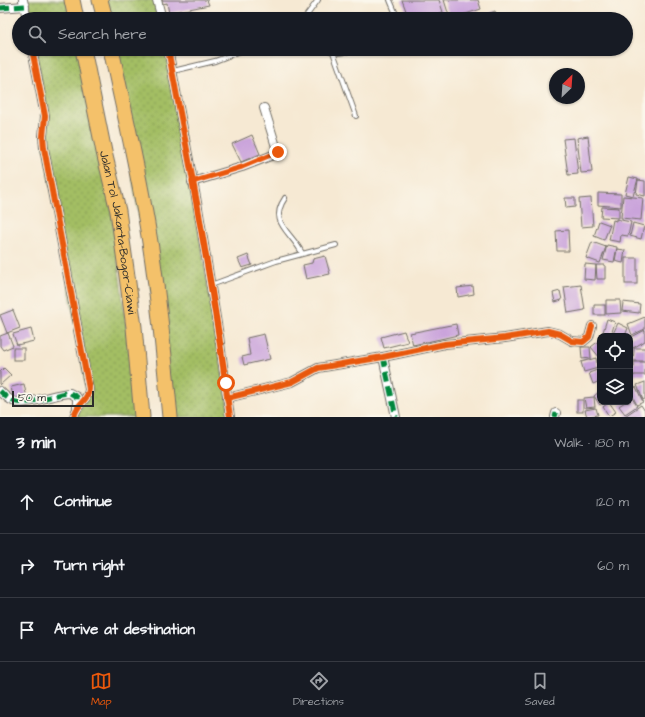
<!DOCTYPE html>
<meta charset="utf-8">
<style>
body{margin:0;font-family:"Architects Daughter",sans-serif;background:#242831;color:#f1f3f6}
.controls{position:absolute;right:12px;bottom:12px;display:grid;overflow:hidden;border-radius:8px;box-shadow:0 1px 3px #0004}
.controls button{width:36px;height:36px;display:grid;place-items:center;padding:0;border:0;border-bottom:1px solid #363941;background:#171b24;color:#f1f3f6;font:20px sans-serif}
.compass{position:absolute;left:549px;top:68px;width:36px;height:36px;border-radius:50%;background:#171b24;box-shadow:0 1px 3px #0004;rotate:25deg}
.scale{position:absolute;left:12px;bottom:10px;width:82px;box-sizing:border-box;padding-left:4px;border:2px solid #2b2b2b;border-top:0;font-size:11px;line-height:14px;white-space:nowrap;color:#2b2b2b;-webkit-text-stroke:3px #fbf7ec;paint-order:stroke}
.stop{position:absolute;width:12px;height:12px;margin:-9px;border:3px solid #ea580c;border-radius:50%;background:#fff}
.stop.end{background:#ea580c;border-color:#fff;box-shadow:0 1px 4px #0008}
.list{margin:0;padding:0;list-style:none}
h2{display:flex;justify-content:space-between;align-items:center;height:52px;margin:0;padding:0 16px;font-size:17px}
h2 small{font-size:13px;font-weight:400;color:#9ea1a6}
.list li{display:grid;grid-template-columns:26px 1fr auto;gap:12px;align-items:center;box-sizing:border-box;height:64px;padding:0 16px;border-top:1px solid #363941}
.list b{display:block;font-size:15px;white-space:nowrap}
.list em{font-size:13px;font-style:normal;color:#9ea1a6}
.icon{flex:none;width:22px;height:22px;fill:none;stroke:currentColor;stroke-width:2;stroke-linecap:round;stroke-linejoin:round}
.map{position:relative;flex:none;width:645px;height:417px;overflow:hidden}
.search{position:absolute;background:#171b24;box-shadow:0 1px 3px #0004;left:12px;right:12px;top:12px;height:44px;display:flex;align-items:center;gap:10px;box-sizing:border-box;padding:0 14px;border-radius:22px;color:#9ea1a6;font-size:15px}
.sheet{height:244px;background:#171b24}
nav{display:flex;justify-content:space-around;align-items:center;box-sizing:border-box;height:56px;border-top:1px solid #363941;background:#171b24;font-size:11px;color:#9ea1a6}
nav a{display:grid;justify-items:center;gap:2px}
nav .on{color:#ea580c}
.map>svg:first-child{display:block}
</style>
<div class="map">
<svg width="645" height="417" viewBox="0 0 645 417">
<defs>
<pattern id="grass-dots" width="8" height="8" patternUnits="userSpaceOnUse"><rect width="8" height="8" fill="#a3be64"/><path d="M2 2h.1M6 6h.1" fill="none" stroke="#859b53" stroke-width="1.8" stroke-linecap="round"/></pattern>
</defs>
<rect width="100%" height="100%" fill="#fbf7ec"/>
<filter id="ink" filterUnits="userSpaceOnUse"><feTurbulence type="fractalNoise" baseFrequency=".025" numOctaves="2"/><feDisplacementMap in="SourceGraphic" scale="8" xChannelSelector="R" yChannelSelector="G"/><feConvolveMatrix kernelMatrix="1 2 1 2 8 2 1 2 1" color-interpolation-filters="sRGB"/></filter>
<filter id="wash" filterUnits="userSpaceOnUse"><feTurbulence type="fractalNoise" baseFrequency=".012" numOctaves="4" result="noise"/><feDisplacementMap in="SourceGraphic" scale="16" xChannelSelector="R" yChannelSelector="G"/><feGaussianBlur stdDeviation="0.9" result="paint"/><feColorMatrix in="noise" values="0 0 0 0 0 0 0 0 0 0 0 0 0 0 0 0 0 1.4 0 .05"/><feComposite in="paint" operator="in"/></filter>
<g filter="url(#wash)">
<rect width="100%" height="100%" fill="#f6e9d3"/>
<!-- grass -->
<g fill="url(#grass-dots)" stroke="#677448">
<polygon points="24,0 72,0 76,19 27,19"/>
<polygon points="100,0 157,0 161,19 103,19"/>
<polygon points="33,49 83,49 104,152 138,417 74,417 88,397 43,141 45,116"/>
<polygon points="110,49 168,49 230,417 170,417 165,365"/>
</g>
<g id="blocks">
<!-- building -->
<g fill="#caa4db">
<polygon points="162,0 207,0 209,5 169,13 167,3 163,4"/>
<polygon points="402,0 439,0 443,12 425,19 409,19"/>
<polygon points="444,0 478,0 481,9 450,19"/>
<polygon points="495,11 498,19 475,19"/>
<polygon points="252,135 260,154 241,162 232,144"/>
<polygon points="588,136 592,172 581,173 577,138"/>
<polygon points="574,138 578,174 568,175 563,139"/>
<polygon points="629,177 638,179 633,196 625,194"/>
<polygon points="638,180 645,181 645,196 636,194"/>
<polygon points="598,193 621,194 621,207 598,205"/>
<polygon points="623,196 643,198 641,220 621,218"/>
<polygon points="565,198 575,198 575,207 566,208"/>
<polygon points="591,198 593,226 581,227 579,199"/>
<polygon points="602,207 619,208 619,218 601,217"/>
<polygon points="616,219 631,222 628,236 621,235 620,242 609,240 613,220 616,221"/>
<polygon points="599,221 610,225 604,240 594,236"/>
<polygon points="633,223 644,226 641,239 630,236"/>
<polygon points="568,230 569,251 557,251 556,231"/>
<polygon points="592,242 606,247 600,263 586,258"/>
<polygon points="607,245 617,247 614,262 603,260"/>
<polygon points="617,249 625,250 623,263 615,261"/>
<polygon points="248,255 252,265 242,268 238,259"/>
<polygon points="325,256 330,274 306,279 303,265 312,263 313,259"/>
<rect x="625" y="258" width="12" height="26"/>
<polygon points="585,264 596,265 595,280 584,279"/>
<polygon points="596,265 605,265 605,279 597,279"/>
<polygon points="581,285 585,310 568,313 564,287"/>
<polygon points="473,286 474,294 458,297 457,288"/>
<polygon points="560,291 562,300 555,302 553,293"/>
<polygon points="606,300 620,300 621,313 606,314"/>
<polygon points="623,302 640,304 639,313 622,311"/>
<rect x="594" y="305" width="11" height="10"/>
<polygon points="13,310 20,328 7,333 0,315"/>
<polygon points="645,317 645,329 632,335 628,324"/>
<polygon points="607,319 615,322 611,335 603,332"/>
<polygon points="618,323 628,328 625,336 612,336"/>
<polygon points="456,324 458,335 413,345 410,333"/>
<polygon points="31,329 34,341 17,345 13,334"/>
<polygon points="645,330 645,341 633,348 630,343 630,338"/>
<polygon points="404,331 408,342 384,348 381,337"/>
<polygon points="8,333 13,346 3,350 0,346 0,336"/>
<polygon points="264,334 270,359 244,365 242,357 250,355 247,338"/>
<polygon points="600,340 600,358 591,347"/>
<polygon points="581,347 590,347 591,358 582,359"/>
<rect x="13" y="348" width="11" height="12"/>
<polygon points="634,348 645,348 645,361 633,361"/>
<polygon points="596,358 598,368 584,372 581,362"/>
<polygon points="634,362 645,362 645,375 634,375 634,376 630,376 630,367 634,367"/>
<polygon points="4,368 11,375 0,385 0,372"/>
<polygon points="600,369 600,381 593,384 589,373"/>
<polygon points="645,382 645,399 643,400 637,385"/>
<polygon points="24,384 27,398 14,401 11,387"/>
<polygon points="636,387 643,402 637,405 630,391"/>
<polygon points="600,391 600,402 604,402 600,405 594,396"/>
<polygon points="594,397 595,407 586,408 584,398"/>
<polygon points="632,398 637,406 625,414 619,406 625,402 630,402 630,399"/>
<rect x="577" y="400" width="6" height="12"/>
<polygon points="609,402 616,412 609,416 603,407"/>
<polygon points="641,405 645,411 645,417 626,417 625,416"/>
<polygon points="596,408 598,415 587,417 585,410"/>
</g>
</g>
</g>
<g filter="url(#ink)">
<use href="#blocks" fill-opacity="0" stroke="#726e66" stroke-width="1"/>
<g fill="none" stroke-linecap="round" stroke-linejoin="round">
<defs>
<g id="lane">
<polyline points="390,0 398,19"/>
<polyline points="304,19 318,0"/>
<polyline points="325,49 339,53 359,49"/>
<polyline points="333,52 356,116"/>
<polyline points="173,71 215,61 246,49"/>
<path d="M285,198C268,223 291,231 302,253"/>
<polyline points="211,285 276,261 336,245"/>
</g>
<g id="street">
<polyline points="23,0 27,19"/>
<polyline points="157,0 162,19"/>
<polyline points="0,8 25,6"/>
<path d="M32,49L45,116L43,136L44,148L89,389C89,400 76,404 74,417"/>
<polyline points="168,49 198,208 219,336 230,417"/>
<polyline points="192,182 242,167 278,153 264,108"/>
<polyline points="383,357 396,417"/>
<path d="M0,391C4,395 8,399 13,401C26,407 55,393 70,393L77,397V408"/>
<polyline points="227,398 292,382 318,368 383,357 445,344 505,338 548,331 560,334 572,341 583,342 589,337 592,326"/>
<polyline points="555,417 556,413"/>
</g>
<g id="highway">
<polyline points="72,0 76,19"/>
<polyline points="100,0 105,19"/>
<path id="s1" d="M83,49L104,152L118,211L134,327L142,417"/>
<path d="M111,49C124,111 139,173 149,236C159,296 164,357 170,417"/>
</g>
</defs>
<!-- lane casing -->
<use href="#lane" stroke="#726e66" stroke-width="6"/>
<!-- street casing -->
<use href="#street" stroke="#726e66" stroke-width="10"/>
<!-- highway casing -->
<use href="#highway" stroke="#726e66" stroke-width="17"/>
<!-- lane -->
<use href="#lane" stroke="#fff" stroke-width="4"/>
<!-- street -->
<use href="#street" stroke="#fff" stroke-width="8"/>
<!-- highway -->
<use href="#highway" stroke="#f4c16a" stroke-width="15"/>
<!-- quiet -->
<g stroke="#00873e" stroke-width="5" stroke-dasharray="10 5" stroke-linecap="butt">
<polyline points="0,8 25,6"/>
<polyline points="383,357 396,417"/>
<path d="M0,391C4,395 8,399 13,401C26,407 55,393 70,393L77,397V408"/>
<polyline points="555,417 556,413"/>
</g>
<defs>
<g id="cycleway">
<path d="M32,49L45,116L43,136L44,148L89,389C89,400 76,404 74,417"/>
<polyline points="168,49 198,208 219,336 230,417"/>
<polyline points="227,398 292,382 318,368 383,357 445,344 505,338 548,331 560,334 572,341 583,342 589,337 592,326"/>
</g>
</defs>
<!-- cycleway casing -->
<use href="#cycleway" stroke="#fbf7ec" stroke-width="8"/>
<!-- cycleway -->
<use href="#cycleway" stroke="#e8590c" stroke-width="6"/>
</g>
</g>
<g fill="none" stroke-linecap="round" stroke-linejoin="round" filter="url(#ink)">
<!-- route -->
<polyline stroke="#ea580c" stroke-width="5" points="226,383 211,285 192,182 242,167 278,152"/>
</g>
<g text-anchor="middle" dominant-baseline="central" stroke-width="4" stroke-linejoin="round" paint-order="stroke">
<!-- street labels -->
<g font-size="12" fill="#2b2b2b" stroke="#fbf7ec">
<text stroke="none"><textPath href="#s1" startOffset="187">Jalan Tol Jakarta–Bogor–Ciawi</textPath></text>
</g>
</g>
</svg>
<div class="controls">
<button><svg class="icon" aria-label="locate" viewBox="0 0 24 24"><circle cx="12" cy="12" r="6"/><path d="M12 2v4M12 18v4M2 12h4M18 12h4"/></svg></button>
<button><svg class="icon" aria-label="layers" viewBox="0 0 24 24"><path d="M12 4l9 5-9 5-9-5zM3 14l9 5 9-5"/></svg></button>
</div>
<svg class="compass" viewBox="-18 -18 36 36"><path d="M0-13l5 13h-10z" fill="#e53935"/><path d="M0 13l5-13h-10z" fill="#9ea1a6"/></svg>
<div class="scale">50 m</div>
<div class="stop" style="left:226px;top:383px"></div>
<div class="stop end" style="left:278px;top:152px"></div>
<div class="search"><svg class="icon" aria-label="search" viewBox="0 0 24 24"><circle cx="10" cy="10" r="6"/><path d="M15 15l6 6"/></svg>Search here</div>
</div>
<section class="sheet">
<h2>3 min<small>Walk · 180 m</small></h2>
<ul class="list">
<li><svg class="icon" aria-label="ahead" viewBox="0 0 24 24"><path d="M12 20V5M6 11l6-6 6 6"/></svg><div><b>Continue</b></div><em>120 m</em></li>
<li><svg class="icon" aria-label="right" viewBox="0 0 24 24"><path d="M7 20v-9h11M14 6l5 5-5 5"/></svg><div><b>Turn right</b></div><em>60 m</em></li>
<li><svg class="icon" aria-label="arrive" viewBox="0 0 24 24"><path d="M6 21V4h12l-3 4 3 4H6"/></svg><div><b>Arrive at destination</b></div></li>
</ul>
</section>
<nav>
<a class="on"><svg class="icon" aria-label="map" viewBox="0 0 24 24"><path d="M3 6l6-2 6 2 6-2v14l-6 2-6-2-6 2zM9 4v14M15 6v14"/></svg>Map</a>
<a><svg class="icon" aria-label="directions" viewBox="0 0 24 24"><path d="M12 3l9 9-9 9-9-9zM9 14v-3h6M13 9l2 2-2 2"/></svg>Directions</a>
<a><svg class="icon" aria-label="saved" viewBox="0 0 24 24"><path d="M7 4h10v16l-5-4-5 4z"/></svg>Saved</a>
</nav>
